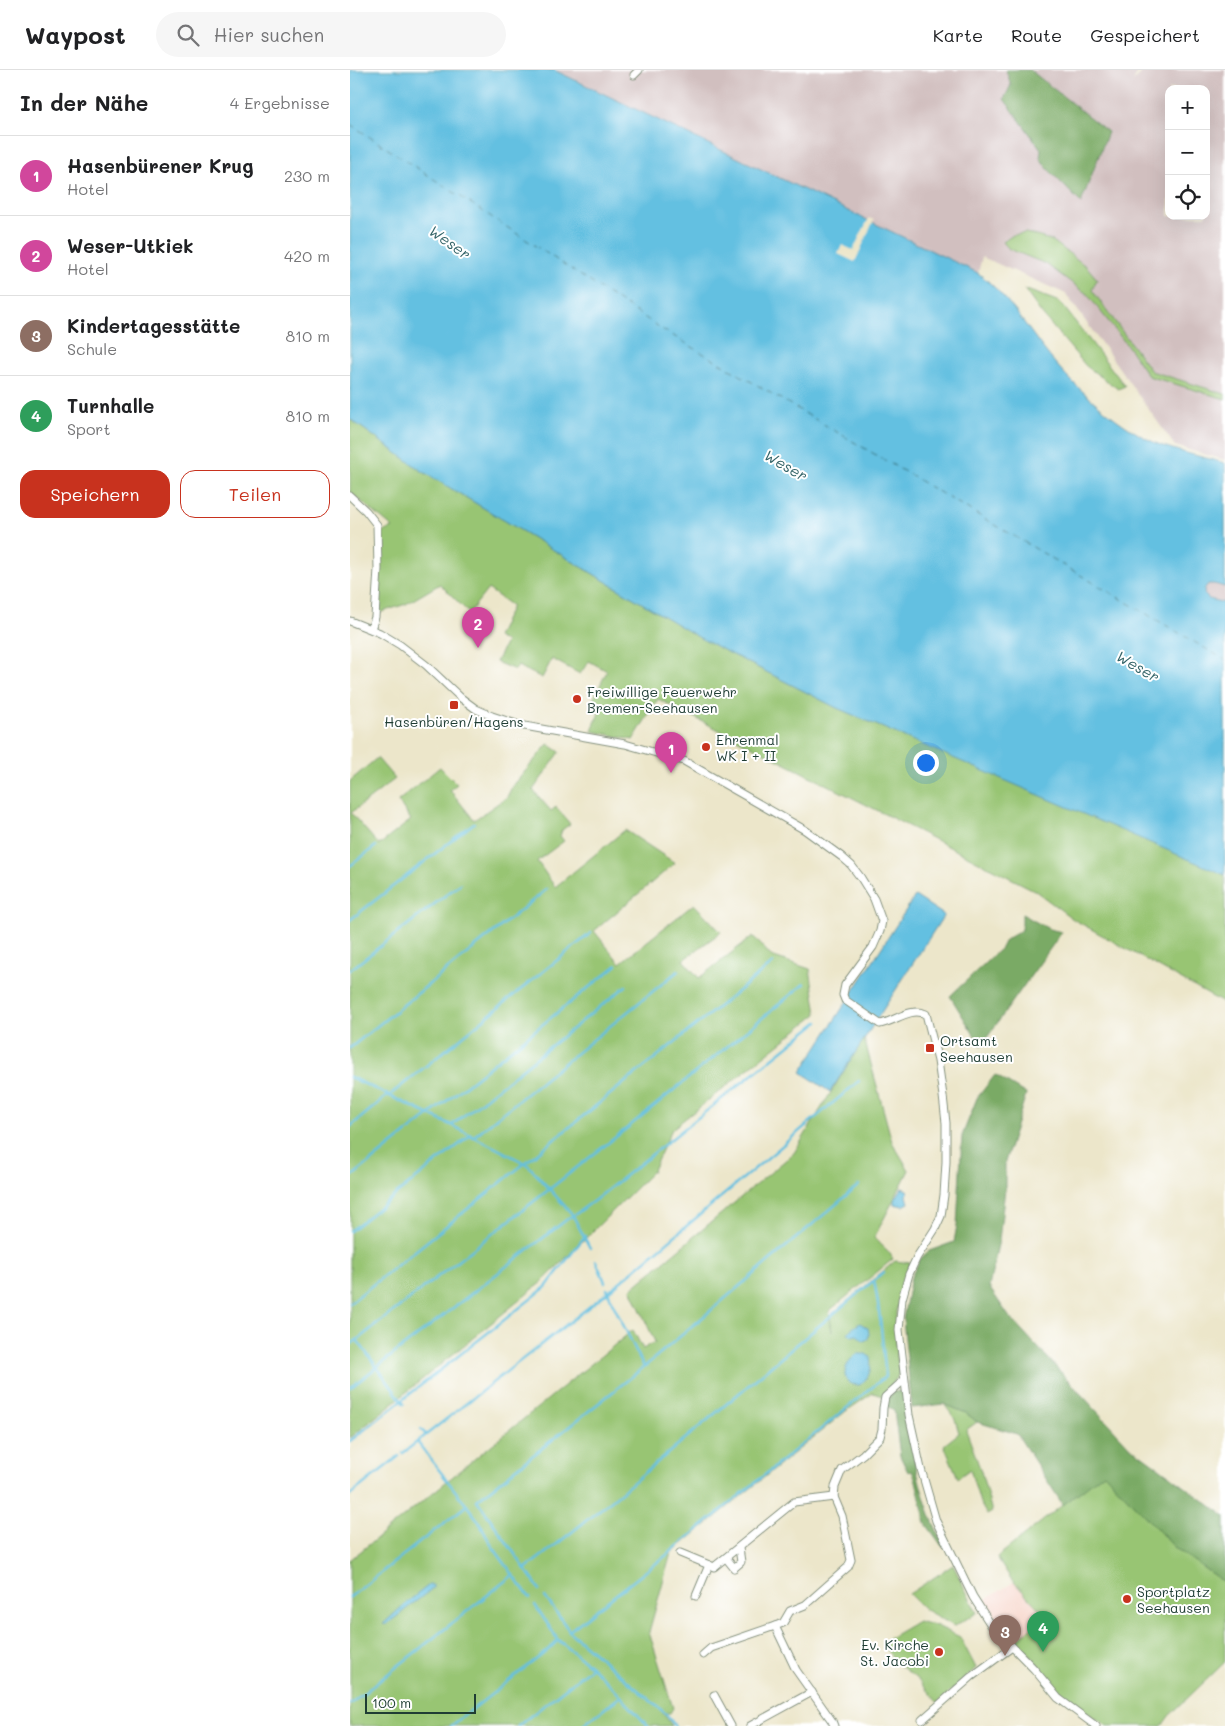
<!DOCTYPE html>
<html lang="de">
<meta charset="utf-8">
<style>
body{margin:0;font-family:Mali,sans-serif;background:#f6f6f6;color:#202124}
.controls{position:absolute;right:15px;top:15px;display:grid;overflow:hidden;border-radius:10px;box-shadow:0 5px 20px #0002}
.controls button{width:45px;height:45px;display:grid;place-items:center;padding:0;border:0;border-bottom:1px solid #e0e0e0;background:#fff;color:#202124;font:25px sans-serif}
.scale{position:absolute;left:15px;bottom:12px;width:111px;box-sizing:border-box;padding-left:5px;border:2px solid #1f3d34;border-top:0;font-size:14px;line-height:18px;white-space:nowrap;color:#1f3d34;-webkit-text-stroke:4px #fff;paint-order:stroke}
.you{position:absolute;left:575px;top:692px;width:18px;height:18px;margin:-12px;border:4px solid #fff;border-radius:50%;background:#1a73e8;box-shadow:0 0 0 8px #1a73e833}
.badge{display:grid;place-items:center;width:32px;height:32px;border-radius:50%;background:#c8321e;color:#fff;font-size:16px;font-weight:700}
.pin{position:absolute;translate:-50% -41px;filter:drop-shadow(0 1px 2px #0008)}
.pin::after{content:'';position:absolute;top:26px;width:18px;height:15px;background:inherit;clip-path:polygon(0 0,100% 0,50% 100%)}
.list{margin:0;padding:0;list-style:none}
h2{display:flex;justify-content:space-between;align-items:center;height:65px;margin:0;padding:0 20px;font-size:21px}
h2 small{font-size:16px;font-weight:400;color:#757577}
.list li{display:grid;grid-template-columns:32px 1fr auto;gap:15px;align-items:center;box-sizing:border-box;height:80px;padding:0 20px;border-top:1px solid #e0e0e0}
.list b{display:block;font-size:19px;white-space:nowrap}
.list p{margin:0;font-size:16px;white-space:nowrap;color:#757577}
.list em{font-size:16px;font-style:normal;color:#757577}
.actions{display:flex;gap:10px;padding:15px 20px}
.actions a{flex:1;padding:11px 0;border:1px solid #c8321e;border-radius:15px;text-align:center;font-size:18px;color:#c8321e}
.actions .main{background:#c8321e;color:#fff}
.icon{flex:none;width:28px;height:28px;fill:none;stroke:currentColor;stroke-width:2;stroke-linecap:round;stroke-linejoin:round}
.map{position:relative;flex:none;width:875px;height:1656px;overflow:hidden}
header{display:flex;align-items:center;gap:30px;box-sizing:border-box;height:70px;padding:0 25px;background:#fff;border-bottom:1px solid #e0e0e0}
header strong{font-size:24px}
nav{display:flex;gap:28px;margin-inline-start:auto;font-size:18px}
.search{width:350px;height:45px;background:#f6f6f6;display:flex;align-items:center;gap:12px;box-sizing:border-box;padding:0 18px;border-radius:28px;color:#757577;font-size:19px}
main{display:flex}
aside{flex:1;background:#fff}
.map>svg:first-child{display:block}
</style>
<header>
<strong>Waypost</strong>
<div class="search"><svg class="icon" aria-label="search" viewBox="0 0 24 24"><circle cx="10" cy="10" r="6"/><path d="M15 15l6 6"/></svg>Hier suchen</div>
<nav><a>Karte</a><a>Route</a><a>Gespeichert</a></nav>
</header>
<main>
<aside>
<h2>In der Nähe<small>4 Ergebnisse</small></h2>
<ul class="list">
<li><span class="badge" style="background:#d1479c">1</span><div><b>Hasenbürener Krug</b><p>Hotel</p></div><em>230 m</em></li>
<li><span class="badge" style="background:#d1479c">2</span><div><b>Weser-Utkiek</b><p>Hotel</p></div><em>420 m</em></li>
<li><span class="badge" style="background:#8d6e63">3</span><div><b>Kindertagesstätte</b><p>Schule</p></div><em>810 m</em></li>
<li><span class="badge" style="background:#2e9e5b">4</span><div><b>Turnhalle</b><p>Sport</p></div><em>810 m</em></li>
</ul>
<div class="actions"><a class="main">Speichern</a><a>Teilen</a></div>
</aside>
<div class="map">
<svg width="875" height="1656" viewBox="0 0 875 1656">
<rect width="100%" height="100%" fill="#fff"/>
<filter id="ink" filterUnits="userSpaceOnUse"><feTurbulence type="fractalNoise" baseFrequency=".02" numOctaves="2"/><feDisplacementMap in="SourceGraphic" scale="10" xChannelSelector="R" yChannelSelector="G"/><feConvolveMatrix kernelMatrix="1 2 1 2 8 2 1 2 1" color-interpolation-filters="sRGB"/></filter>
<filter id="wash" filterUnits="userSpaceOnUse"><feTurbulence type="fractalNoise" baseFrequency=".0096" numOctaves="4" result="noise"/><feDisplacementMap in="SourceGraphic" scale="20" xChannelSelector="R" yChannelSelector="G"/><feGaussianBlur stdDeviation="1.12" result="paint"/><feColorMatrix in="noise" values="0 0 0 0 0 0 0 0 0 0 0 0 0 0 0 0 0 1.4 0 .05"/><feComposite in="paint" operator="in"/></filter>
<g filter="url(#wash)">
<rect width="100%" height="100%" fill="#ece6ca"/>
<!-- built -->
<polygon fill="#f6d1c5" points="664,1512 695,1546 667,1570 645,1552 632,1532"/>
<!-- industrial -->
<g fill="#d1bfbf" fill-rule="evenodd">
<path d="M204,0H788L783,12L794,0H875V390L825,376L716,224L632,187L628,203ZM819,19H856V146H819Z"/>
<polygon points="858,514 864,514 875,517 875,533 859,529 854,524 855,518"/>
</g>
<!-- green -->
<g fill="#98c573" stroke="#5c8154">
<polygon points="676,163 703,171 737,197 747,209 742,220 801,301 875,324 875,329 798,306 780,279 737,224 696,194 659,179 653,172 663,165"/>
<polygon points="674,219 710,232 775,316 768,319 736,296 691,243"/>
<polygon points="0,349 72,401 350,568 487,638 875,803 875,934 723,849 684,820 308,629 283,670 242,661 249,643 240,636 257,601 239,591 230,604 202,589 192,608 168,596 165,600 146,592 156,572 147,567 162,536 138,519 119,543 90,514 56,534 29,543 32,462 43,458 0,422"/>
<polygon points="198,674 210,682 183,720 201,741 206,737 220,754 212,760 210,766 214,771 187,791 205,817 275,760 325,793 244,861 270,893 344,834 371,862 333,890 349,908 403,866 421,886 460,899 467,944 322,1059 302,1102 193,1211 0,1368 0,711 27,688 45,709 1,743 29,775 61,750 48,731 90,697 107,714 100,720 124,750 157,727 162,717"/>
<polygon points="514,968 542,1072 559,1100 524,1168 539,1182 543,1189 479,1241 482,1262 480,1246 545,1191 560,1193 546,1242 546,1275 549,1302 547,1308 532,1326 523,1323 496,1341 321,1483 299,1562 323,1638 320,1643 313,1643 322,1656 0,1656 0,1490 283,1260 293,1279 305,1272 281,1219 444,1083"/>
<polygon points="594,1334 616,1343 627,1352 616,1360 631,1401 642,1442 637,1445 630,1433 620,1399 608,1408 594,1375 609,1363 605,1349"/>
<polygon points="754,1402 825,1478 875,1513 875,1592 819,1646 812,1656 757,1656 717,1629 667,1570 695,1545 661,1509 647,1487"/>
<polygon points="603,1495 627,1543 604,1556 574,1539 559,1524"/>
<polygon points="568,1551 587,1556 610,1567 626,1598 588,1633 567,1609 548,1594 533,1576 539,1568"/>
</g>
<!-- forest -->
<g fill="#7aaa65" stroke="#4c744c">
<polygon points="656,0 680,0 758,62 731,133 697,98 690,88 691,79 654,29 661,15"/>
<polygon points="672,844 699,859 712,862 631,976 600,926 651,878 655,870 672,860"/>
<polygon points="645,1005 676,1024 655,1092 655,1119 649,1170 639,1217 658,1245 779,1376 875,1446 875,1513 825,1478 754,1403 713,1435 667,1364 627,1352 616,1343 594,1334 562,1338 553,1249 561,1207 570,1189 579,1181 604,1172 607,1155 612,1066 627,1028"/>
<path d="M550,1321L554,1324C559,1370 571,1438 596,1477L592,1476L576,1454L566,1411L562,1401L558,1402L550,1386L544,1340L536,1336L538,1328L543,1322Z"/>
</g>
<!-- water -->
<g fill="#63c0e1" stroke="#417e8a">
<path d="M0,0H204L628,203C658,225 677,259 700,287C725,318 775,362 813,376C833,383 854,387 875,393V517L864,514H858L855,518L854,524L859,529L875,533V805L487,638L350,568L72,401L0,349Z"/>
<polygon points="565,826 594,845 480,1022 451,1002"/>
<polygon points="552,1118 557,1120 558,1122 557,1126 559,1133 553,1136 544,1134 544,1131"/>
<polygon points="510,1253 518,1258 519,1264 518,1269 514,1271 507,1265 502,1266 498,1263 501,1259"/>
<path d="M507,1284H516L520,1287C522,1300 520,1306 510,1315C488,1316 493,1293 507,1284Z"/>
<polygon points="79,1515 83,1515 83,1518 36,1555 33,1554 56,1533"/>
</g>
<!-- pier -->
<polygon fill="#ece6ca" points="519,148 524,150 505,192 488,184 492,175 503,180"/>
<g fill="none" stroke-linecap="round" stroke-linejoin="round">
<!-- stream -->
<g stroke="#63c0e1" stroke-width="2.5">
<polyline points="0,796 26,776"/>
<polyline points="0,850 124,753"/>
<polyline points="0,900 110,814"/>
<polyline points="0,978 197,819"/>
<polyline points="0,1007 103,1056 177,1094 222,1144 240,1178"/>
<polyline points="40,1025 241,863"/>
<polyline points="102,1055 276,916"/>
<polyline points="0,1057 38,1025"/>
<polyline points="123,1067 328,901"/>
<polyline points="0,1108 267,895"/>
<polyline points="0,1161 121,1065"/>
<polyline points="246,1191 255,1212"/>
<polyline points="0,1233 175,1093 423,893"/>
<polyline points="0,1275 7,1270"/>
<polyline points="294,1297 509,1115"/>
<polyline points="0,1318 220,1147 223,1146 245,1130 468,952"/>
<polyline points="54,1334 7,1270 276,1059 454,914"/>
<polyline points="71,1359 76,1365"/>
<polyline points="0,1371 196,1217 235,1166"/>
<polyline points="68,1373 128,1450 140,1473 180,1528"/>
<polyline points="53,1383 258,1222 509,1011"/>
<polyline points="0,1425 49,1386"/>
<path d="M175,1499C298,1404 414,1300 534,1202"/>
<polyline points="190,1520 127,1430 294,1297 262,1232 257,1219"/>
<polyline points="0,1527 117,1435"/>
<polyline points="195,1527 221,1563 316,1644 325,1656"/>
<polyline points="185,1535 208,1570 242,1597 263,1618 298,1656"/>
<path d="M219,1561L318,1484L536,1306C532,1275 531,1242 524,1211"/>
<polyline points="0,1634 163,1505"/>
<polyline points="101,1656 197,1581 208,1570"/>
<polyline points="168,1656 242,1597"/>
<polyline points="232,1656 271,1626"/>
</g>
<!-- ferry -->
<polyline stroke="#336468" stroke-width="1" stroke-dasharray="6 5" stroke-linecap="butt" points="0,54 315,261 875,590"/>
</g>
</g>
<g filter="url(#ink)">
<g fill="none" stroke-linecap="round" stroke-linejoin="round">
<defs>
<g id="street">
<polyline points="284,5 289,0"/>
<polyline points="0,426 16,441 27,455 28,499 25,547 21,559"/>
<path d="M0,551L30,563L50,575L76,595L111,628L126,639L142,646L169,655L275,674L334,691L455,760L492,787L501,795L511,808L524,829L532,851L530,861L523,877L495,915L493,925L495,930L530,954C546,951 560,937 576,944L588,991L593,1026L596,1053V1092L594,1125L591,1146L585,1159L567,1187L559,1204L552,1229L549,1260L559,1345L571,1399L586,1451L623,1527L641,1555L684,1599L708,1628L746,1656"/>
<polyline points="330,1483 364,1497 444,1432 484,1427"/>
<polyline points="376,1488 384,1498 391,1492 389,1478"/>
<polyline points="346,1526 359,1495"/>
<polyline points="353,1585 361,1578 425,1556"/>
<polyline points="364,1625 381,1656"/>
<polyline points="572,1650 621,1607 662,1577"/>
<polyline points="400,1656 462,1622"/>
<polyline points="484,1656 482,1651 446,1600 425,1556 433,1553 440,1541 455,1535 498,1497 501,1490 492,1446 484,1427 485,1417 492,1400 513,1384 530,1367 532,1359 533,1338 535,1327 554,1310"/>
</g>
</defs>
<!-- street casing -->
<use href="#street" stroke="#86927f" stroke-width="9"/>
<!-- street -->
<use href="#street" stroke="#fff" stroke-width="7"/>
</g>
</g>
<!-- markers -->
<g fill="#c8321e" stroke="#fff" stroke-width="2">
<circle cx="227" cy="629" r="5"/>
<rect x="99" y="630" width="10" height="10" rx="2.5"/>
<circle cx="356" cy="677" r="5"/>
<rect x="575" y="973" width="10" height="10" rx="2.5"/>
<circle cx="777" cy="1529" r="5"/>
<circle cx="589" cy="1582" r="5"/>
</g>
<g text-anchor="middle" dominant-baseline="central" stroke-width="4" stroke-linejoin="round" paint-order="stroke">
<!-- poi labels -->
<g font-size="14" fill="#1f3d34" stroke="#fff" text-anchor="start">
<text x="237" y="621">Freiwillige Feuerwehr<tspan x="237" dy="16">Bremen-Seehausen</tspan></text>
<text x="104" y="651" text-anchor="middle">Hasenbüren/Hagens</text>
<text x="366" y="669">Ehrenmal<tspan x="366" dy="16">WK I + II</tspan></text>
<text x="590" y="970">Ortsamt<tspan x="590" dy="16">Seehausen</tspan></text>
<text x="787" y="1521">Sportplatz<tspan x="787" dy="16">Seehausen</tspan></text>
<text x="579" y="1574" text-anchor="end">Ev. Kirche<tspan x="579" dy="16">St. Jacobi</tspan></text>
</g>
<!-- water labels -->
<g font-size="15" font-style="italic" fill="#336468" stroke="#fff">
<text transform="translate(100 172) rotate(35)">Weser</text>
<text transform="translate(436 395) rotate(30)">Weser</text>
<text transform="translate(788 596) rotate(30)">Weser</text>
</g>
</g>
</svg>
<div class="controls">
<button>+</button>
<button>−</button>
<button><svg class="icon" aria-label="locate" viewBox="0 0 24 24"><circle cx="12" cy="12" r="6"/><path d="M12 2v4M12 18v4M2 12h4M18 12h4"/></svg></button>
</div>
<div class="scale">100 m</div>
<div class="you"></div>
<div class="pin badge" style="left:321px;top:703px;background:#d1479c">1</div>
<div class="pin badge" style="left:128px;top:578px;background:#d1479c">2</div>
<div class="pin badge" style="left:655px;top:1586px;background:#8d6e63">3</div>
<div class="pin badge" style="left:693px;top:1582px;background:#2e9e5b">4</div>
</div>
</main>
